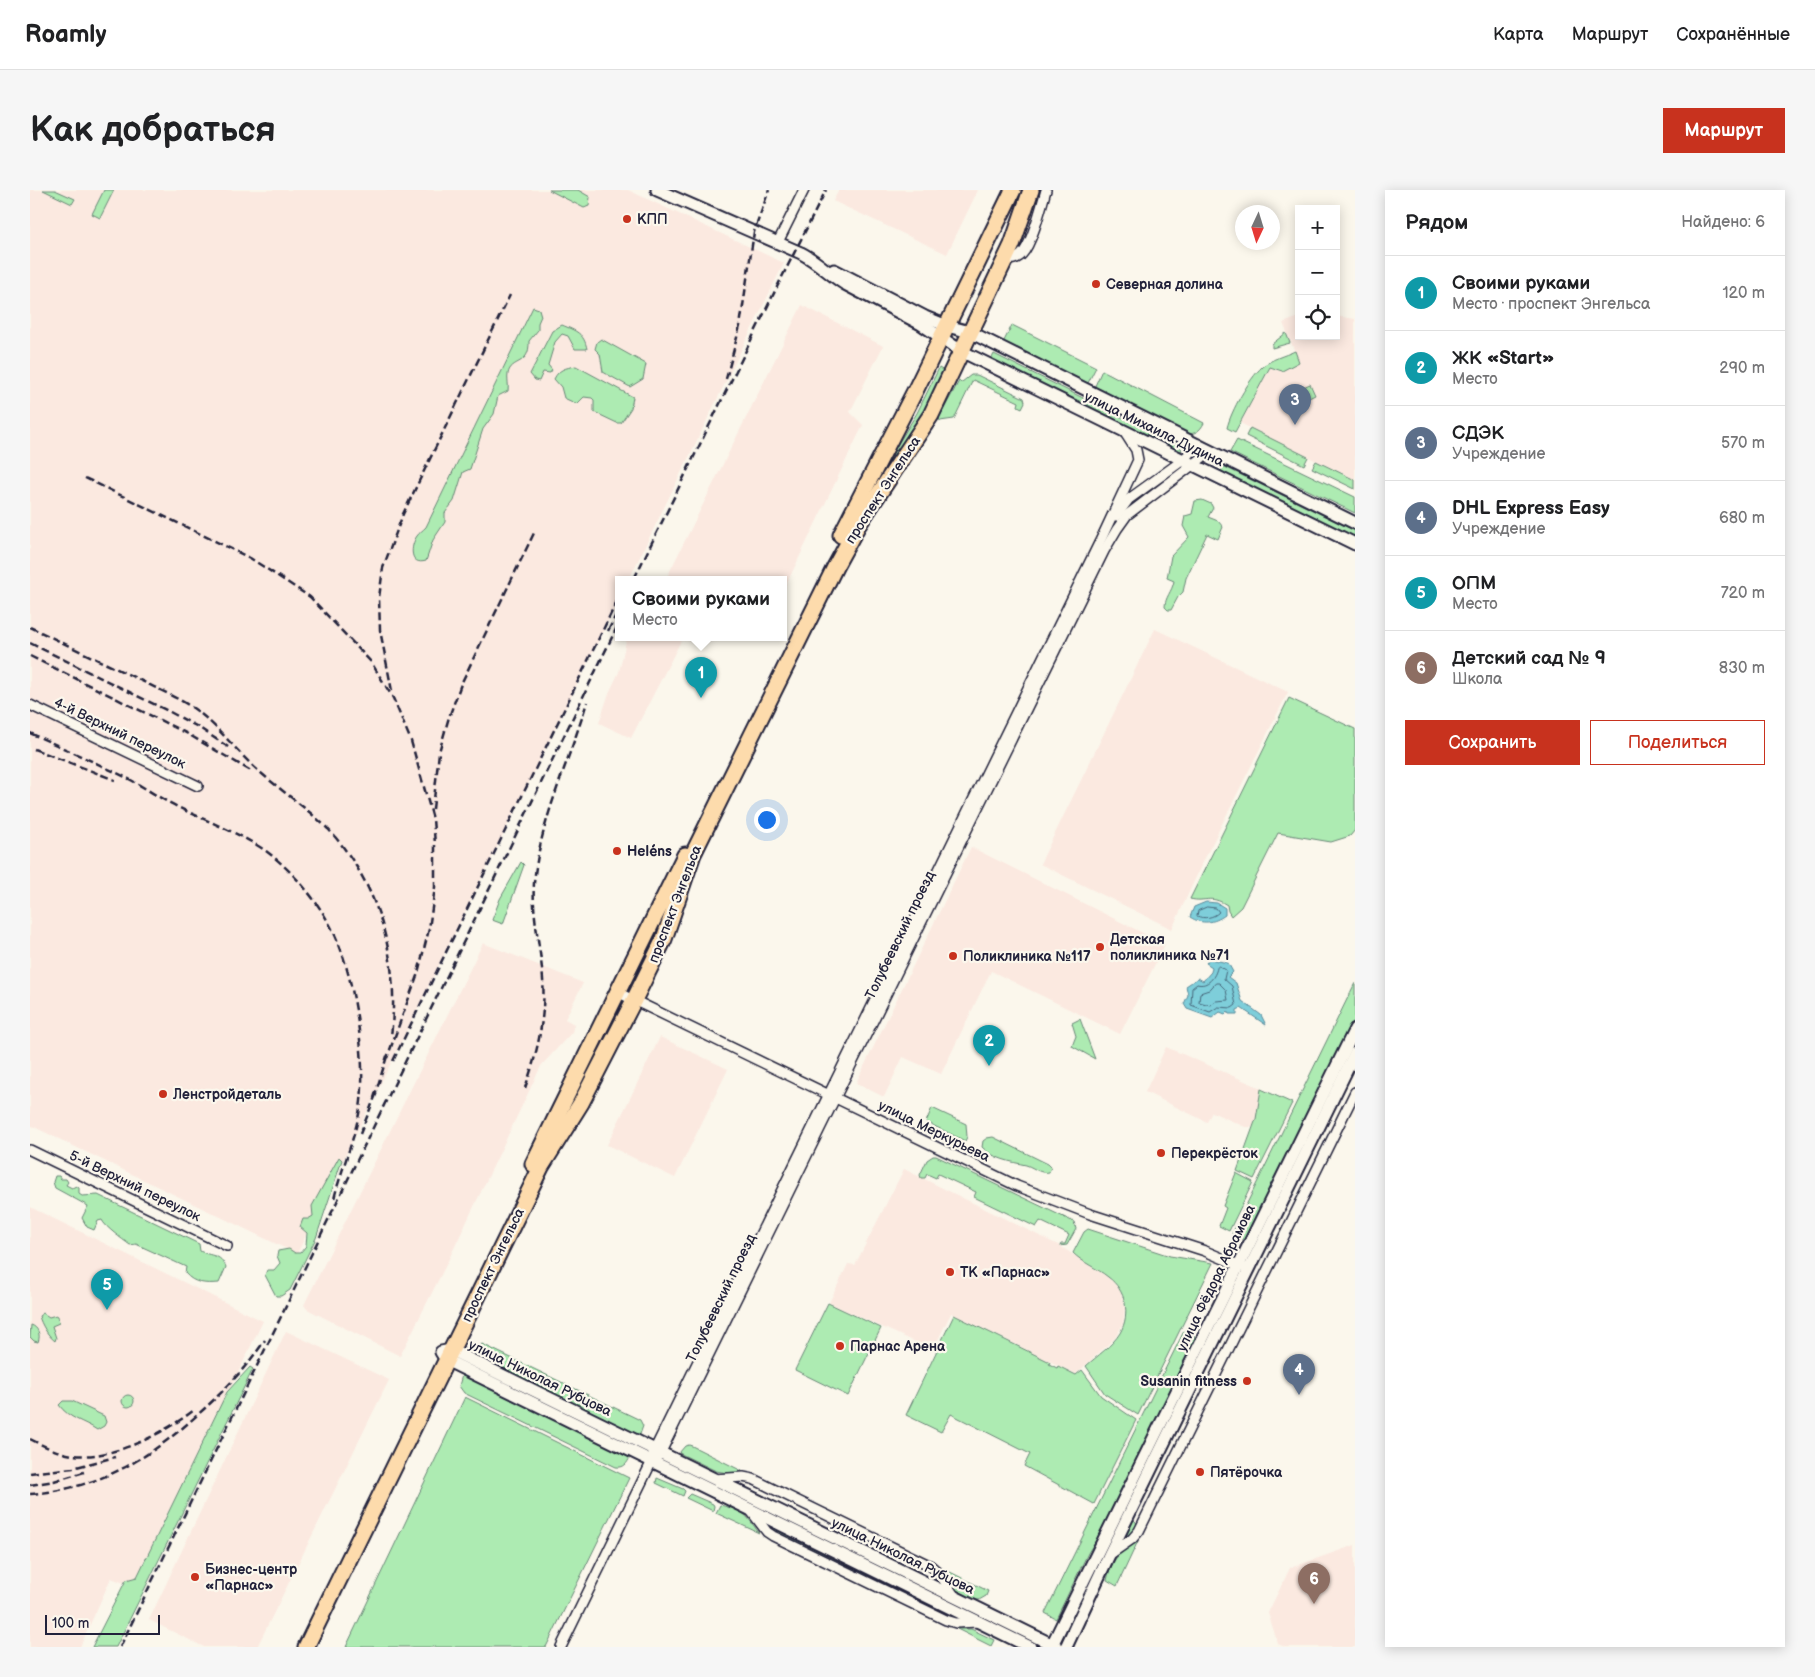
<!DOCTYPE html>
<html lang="ru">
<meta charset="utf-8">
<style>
body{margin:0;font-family:"Balsamiq Sans",sans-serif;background:#f6f6f6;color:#202124}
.controls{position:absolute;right:15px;top:15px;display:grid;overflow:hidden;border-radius:0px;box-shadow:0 2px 12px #0003}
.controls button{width:45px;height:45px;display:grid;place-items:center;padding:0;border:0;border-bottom:1px solid #e0e0e0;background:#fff;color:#202124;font:25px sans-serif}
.compass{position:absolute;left:1205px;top:15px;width:45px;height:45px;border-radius:50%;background:#fff;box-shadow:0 2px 12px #0003;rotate:184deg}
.scale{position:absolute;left:15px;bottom:12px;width:115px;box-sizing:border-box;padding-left:5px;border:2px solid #22223b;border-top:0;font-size:14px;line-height:18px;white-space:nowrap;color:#22223b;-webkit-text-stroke:4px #fbf7ec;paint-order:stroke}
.you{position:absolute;left:736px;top:629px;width:18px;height:18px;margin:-12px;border:4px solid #fff;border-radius:50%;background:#1a73e8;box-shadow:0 0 0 8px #1a73e833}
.badge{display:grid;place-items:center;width:32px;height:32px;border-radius:50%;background:#c8321e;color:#fff;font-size:16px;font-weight:700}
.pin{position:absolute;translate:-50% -41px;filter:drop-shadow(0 1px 2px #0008)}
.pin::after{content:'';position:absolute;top:26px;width:18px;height:15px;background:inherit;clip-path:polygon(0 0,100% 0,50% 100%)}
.popup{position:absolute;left:585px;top:386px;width:172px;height:65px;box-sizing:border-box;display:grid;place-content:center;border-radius:0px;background:#fff;filter:drop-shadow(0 1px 4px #0005);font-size:16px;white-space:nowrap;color:#757577}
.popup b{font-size:19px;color:#202124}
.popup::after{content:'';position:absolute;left:50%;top:100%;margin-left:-10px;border:10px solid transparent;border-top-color:#fff}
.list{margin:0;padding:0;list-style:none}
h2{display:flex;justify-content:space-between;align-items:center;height:65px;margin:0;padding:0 20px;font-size:21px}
h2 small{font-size:16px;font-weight:400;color:#757577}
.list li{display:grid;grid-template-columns:32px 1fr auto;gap:15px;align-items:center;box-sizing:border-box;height:75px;padding:0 20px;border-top:1px solid #e0e0e0}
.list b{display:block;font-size:19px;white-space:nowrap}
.list p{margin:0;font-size:16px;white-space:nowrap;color:#757577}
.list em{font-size:16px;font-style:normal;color:#757577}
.actions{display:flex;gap:10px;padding:15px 20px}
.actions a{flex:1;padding:11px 0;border:1px solid #c8321e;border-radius:0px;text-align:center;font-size:18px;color:#c8321e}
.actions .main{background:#c8321e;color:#fff}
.icon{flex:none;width:28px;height:28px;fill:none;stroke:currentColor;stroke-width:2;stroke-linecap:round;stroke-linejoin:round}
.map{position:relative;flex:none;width:1325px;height:1457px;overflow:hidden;border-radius:0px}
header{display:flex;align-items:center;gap:30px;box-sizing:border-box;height:70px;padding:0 25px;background:#fff;border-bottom:1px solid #e0e0e0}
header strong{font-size:24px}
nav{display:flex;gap:28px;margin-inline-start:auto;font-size:18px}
.intro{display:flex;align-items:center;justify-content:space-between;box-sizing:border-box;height:120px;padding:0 30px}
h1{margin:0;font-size:35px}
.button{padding:12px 22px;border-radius:0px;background:#c8321e;color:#fff;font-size:18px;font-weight:700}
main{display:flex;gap:30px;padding:0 30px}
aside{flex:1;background:#fff;border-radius:0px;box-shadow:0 2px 12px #0003}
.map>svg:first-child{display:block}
</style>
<header>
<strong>Roamly</strong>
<nav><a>Карта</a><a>Маршрут</a><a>Сохранённые</a></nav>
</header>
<div class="intro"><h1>Как добраться</h1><a class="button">Маршрут</a></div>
<main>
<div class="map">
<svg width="1325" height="1457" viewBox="0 0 1325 1457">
<rect width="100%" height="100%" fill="#fbf7ec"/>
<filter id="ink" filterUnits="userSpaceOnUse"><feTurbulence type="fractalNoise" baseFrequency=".02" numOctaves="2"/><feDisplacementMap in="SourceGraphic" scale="10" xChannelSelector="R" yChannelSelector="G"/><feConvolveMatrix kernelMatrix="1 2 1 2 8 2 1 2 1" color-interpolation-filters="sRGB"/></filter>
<g filter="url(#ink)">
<!-- built -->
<g fill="#fbe9e0">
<polygon points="0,0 598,0 754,73 599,389 588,389 588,411 267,1064 0,935"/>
<polygon points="809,0 948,0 917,64 803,11"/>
<polygon points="772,115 853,156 820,222 833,235 754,399 754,389 636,389"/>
<polygon points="1306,126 1325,129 1325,290 1210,233 1240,177 1249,181 1269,172 1253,133 1269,127 1269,146 1306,146"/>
<polygon points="1125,439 1258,502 1173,672 1142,739 1010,674"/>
<polygon points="597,447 653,447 601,548 569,533 579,503 589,482"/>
<polygon points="941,657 1135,754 1090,844 961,781 911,884 873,867 854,907 826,893"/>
<polygon points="453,753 553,793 535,829 544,834 542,842 511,876 417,1073 370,1166 277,1119 274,1115"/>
<polygon points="630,847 698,879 645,988 577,955"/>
<polygon points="1136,857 1231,898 1226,928 1223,937 1215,937 1182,922 1177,932 1115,902"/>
<polygon points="874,979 1030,1056 1079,1088 1090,1100 1095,1117 1093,1134 1085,1148 1046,1184 921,1123 903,1160 799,1113 818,1074 825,1075"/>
<polygon points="0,1017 233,1131 105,1397 81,1388 50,1457 0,1457"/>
<polygon points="256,1141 359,1190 227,1457 174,1457 119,1430"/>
<polygon points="1325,1355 1325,1457 1255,1457 1248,1454 1238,1423 1260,1378"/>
</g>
<!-- green -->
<g fill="#adebb2" stroke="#688676">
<polygon points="13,0 25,0 45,9 42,14"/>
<polygon points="74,0 84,0 70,28 62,24"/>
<polygon points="519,0 548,0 560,7 559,16 554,18"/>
<path d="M503,117L509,119L511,126L508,133V140L499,151C500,177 481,168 478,184C477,189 479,195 478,201L468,206L464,224L453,239L440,279L433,282L424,311L415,323V332L403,350L396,371C379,376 380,356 387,346C389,343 393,340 396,337Z"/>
<path d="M532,135C546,141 554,143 557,159H545L538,146L532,144L525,152L518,175L522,180L520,183L513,182L509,191L505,190L500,184L522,141Z"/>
<polygon points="982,135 1066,177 1058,193 1056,194 973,153"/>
<polygon points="1256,143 1260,153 1242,158 1242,154"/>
<polygon points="571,149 616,174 613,189 600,197 573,182 570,164 565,159 567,152"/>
<path d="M1265,161L1269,172L1252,181L1240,177L1205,242L1197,238C1201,221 1219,189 1232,177C1241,169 1254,166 1265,161Z"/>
<polygon points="964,164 1150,256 1152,260 1150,262 961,170"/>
<path d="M546,176L603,207L601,218L591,233H587L564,222V210L562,208L554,207L547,214L534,208L531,197L524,189C529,179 535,178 546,176Z"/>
<polygon points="909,178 914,181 892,225 844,299 841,298 887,223"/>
<path d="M1072,180L1174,233C1170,241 1165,244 1157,244L1065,199V196Z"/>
<polygon points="941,185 947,185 994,208 995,212 992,218 988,216 989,212 943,190 924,229 910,231 909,228 929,191 932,192"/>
<polygon points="1280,194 1285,205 1277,209 1271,198"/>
<polygon points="1220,238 1278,267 1274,275 1216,246"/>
<polygon points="1207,250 1325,307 1325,323 1200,262"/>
<polygon points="1286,271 1325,290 1325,299 1282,278"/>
<polygon points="1193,276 1325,341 1325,348 1190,282"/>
<path d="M1172,310L1181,314L1183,318L1178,327L1188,331L1193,337L1188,349L1177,344L1156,388L1153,402L1148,407L1141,420H1138L1135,417C1135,407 1142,402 1144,391L1137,388L1141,366L1159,347L1153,336L1155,326L1162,324L1165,311Z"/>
<path d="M1259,508L1325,539V640L1320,646L1301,652L1248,643L1211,717L1201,726L1198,721L1197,715C1179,704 1176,713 1160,709Z"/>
<polygon points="491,672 494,675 473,734 462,730 470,709"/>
<polygon points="1325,793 1325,830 1216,1051 1202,1044"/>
<polygon points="1050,829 1065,869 1042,856 1046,846 1042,833"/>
<polygon points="1231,899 1262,913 1224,989 1207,981 1226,929"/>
<polygon points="902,918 936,934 937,947 935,951 896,932"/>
<path d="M963,947L1018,974L1021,977L1019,982C1010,984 1005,978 996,975C982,972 963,969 952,957L953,951L957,948Z"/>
<polygon points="903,966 906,966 1044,1032 1046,1039 1037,1055 1030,1056 1031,1054 1035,1054 1039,1045 1010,1031 1006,1037 944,1007 946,1002 908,984 906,988 897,984 895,988 891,988 890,985 897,970"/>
<polygon points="309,967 312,970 286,1048 260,1100 251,1106 246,1106 235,1085 237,1080 244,1080 250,1073 247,1066 248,1061 259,1059 265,1063 270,1063 276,1056 277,1043 270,1037 273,1029 278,1029 283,1026 282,1016"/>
<polygon points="1206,983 1223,992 1199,1041 1189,1036 1196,1018 1193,1016"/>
<path d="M25,986H29L31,989H36L38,992L36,995L42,998L46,996L49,998V1004L52,1006L68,1005L169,1054L170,1061C181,1067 190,1063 196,1077L189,1093C176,1094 164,1094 155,1083L156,1077L106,1054L100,1055C92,1049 75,1037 72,1030L68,1031L64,1040L57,1037L52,1028L58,1016L25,998L23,992Z"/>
<path d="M1058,1039L1140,1066L1183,1073L1108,1225L1075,1204L1056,1176C1067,1166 1082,1156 1090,1143C1101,1124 1096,1100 1078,1087C1067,1078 1053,1073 1043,1063L1054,1042Z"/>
<polygon points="798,1113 851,1138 818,1206 765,1180"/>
<path d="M13,1123L19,1127L26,1125L28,1126L29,1133L22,1136L26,1148L25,1151C18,1146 11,1134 9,1126Z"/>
<polygon points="924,1125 1020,1172 1019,1174 1027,1178 1028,1176 1046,1185 1052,1180 1071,1206 1106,1230 1064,1314 994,1276 1000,1264 921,1224 911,1242 876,1225"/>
<path d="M1,1135C8,1137 11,1145 8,1152L4,1151L0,1147Z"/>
<polygon points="1154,1141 1165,1146 1161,1164 1080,1328 1058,1363 1026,1429 1015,1423"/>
<polygon points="452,1154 610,1230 613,1236 609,1247 442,1165 445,1159"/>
<polygon points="220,1177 223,1179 86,1457 62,1457 96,1390 107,1387 197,1202"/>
<path d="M432,1185L600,1267C597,1274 594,1278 586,1277L434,1203L429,1196Z"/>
<circle cx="98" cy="1211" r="6"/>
<polygon points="435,1207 599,1288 516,1457 316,1457"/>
<path d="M33,1211H42L74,1226L76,1232L74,1236L67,1240C54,1231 39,1229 29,1215Z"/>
<polygon points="659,1255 662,1256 712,1281 711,1282 698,1283 686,1281 649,1263 655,1256"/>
<polygon points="627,1288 653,1299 655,1301 653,1306 626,1293"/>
<polygon points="660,1304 683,1314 684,1316 683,1321 656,1308"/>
<path d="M690,1315C714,1321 715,1323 729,1343L686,1323Z"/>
<polygon points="1103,1329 1106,1332 1107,1336 1101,1344 1095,1347"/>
<polygon points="736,1334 929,1428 928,1429 922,1428 739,1339"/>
<path d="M1108,1351L1087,1396L1077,1390C1083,1366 1088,1365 1108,1351Z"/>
<path d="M914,1379L958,1401L956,1406L949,1410C927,1407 924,1398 913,1381Z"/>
<polygon points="927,1439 941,1439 964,1450 961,1456"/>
</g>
<!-- water -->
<g fill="#7eceda" stroke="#59899a">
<path d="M1176,712L1187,713L1195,718V725C1184,733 1172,735 1160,727L1164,717Z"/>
<polygon points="1179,769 1198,773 1203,782 1198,787 1206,793 1212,811 1231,825 1236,835 1211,818 1207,820 1207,824 1200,824 1198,821 1195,824 1190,822 1182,828 1157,819 1154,814 1158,805 1156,796 1168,788 1173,791 1181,782 1182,777 1176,773"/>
</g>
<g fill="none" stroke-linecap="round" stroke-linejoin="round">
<!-- shore -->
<g stroke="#47677b" stroke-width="1">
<path d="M1177,717L1186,718L1189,722C1183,728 1174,729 1167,726L1168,721Z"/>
<path d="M1189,776L1196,780L1194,789L1202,796L1206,815L1202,818L1188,817L1180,822L1161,815L1162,798L1167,794C1178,797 1185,787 1187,778Z"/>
<polygon points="1186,793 1189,793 1196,800 1198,810 1186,811 1180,815 1169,812 1170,803 1179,800"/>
</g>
<defs>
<g id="minor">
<polyline points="748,52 774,0"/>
<path d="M974,71C981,70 988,69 992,64C1002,54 1012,14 1016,0"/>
<polyline points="1086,326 1099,309 1153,270 1168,254"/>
<polyline points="0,515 168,596"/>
<polyline points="587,802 987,996 1060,1024 1175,1061 1213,1077"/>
<polyline points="0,960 197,1056"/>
<polyline points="623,1263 1073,345 1108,270 1106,260 1095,243"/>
<polyline points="684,1289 713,1287 723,1289 901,1376 909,1383 925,1407"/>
<polyline points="721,1321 737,1342 743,1346 916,1430 926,1433 949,1432"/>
<polyline points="1079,1365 1102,1349 1109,1341 1325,902"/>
<polyline points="531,1457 622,1271 630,1264 1074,361 1087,339 1097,325 1181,261"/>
</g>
<g id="tertiary">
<path d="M627,0L771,63C787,71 799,84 815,94L891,134L931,161L1325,354"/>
<polyline points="804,80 895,127 917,136 940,142 1325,333"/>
<polyline points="1000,1457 416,1170 411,1162 421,1160 1027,1457"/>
<polyline points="1021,1457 1325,839"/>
<polyline points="1036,1457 1079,1365 1325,863"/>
</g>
<g id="primary">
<polyline points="811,345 886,199 983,0"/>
<polyline points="503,974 655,665"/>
<polyline points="276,1457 511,977 551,913 604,810 634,749 663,664 805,377 828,335 901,225 982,55 1001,0"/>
</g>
</defs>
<!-- minor casing -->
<use href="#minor" stroke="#22223b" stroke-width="12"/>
<!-- tertiary casing -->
<use href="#tertiary" stroke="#22223b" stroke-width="15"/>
<!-- primary casing -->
<use href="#primary" stroke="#22223b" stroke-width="19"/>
<!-- minor -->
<use href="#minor" stroke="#fbf7ec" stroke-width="9"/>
<!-- tertiary -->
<use href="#tertiary" stroke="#fbf7ec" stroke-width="11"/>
<!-- primary -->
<use href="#primary" stroke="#fddbac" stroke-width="15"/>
<!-- rail -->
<g stroke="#22223b" stroke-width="2.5" stroke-dasharray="8 4" stroke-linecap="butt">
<polyline points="696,189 710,136 724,42 739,0"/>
<polyline points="55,288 220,368 280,407 341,472 363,508 381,551 403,629 405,654 405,697 399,739 388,783 357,868"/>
<polyline points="604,389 749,93 796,0"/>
<path d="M0,437C35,454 70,471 106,488C125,498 145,506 163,518C189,536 207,563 231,583C253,602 278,619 298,639C350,695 370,771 361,846"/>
<polyline points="578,441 588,421"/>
<polyline points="0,453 140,522 168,537 201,559"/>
<polyline points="0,466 156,543 221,581"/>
<polyline points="362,501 350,440 349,408 353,378 373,324 480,105"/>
<path d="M0,543C33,558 67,573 99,589C112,596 125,605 138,612C170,629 205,640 236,661C264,682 290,713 305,745C324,787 336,865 331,911C327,945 312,976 304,1009"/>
<polyline points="4,559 85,590"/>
<polyline points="403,619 409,562 419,527 431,494 505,341"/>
<polyline points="363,871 588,409"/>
<path d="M495,898C509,859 517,820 512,779C509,750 502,723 504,693C510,630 539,572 557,512"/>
<polyline points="344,908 358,863"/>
<polyline points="330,944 347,902"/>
<path d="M0,1249C14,1256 28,1263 43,1265C83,1270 133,1244 164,1220"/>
<polyline points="0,1283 43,1278 85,1267"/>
<polyline points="0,1295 24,1291 54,1282"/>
<path d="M0,1304C73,1298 122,1267 174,1219C197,1198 218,1175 235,1150"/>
<polyline points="90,1457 588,435"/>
</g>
</g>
</g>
<!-- markers -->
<g fill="#c8321e" stroke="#fbf7ec" stroke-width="2">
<circle cx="597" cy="29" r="5"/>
<circle cx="1066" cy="94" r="5"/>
<circle cx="587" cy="661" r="5"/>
<circle cx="1070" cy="757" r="5"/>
<circle cx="923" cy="766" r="5"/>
<circle cx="133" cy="904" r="5"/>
<circle cx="1131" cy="963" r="5"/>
<circle cx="920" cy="1082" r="5"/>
<circle cx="810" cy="1156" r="5"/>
<circle cx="1217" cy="1191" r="5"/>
<circle cx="1170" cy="1282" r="5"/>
<circle cx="165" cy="1387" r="5"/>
</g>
<g text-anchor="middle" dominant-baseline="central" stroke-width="4.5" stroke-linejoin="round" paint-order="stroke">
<!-- poi labels -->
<g font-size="14" font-weight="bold" fill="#22223b" stroke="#fbf7ec" text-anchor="start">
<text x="607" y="29">КПП</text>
<text x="1076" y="94">Северная долина</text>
<text x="597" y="661">Heléns</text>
<text x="1080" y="749">Детская<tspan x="1080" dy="16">поликлиника №71</tspan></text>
<text x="933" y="766">Поликлиника №117</text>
<text x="143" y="904">Ленстройдеталь</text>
<text x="1141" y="963">Перекрёсток</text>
<text x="930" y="1082">ТК «Парнас»</text>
<text x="820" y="1156">Парнас Арена</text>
<text x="1207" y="1191" text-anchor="end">Susanin fitness</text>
<text x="1180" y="1282">Пятёрочка</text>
<text x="175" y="1379">Бизнес-центр<tspan x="175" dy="16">«Парнас»</tspan></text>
</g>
<!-- street labels -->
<g font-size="14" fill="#22223b" stroke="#fbf7ec">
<text transform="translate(1124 239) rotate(26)">улица Михаила Дудина</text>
<text transform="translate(853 300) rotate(-57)">проспект Энгельса</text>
<text transform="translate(90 543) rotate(26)">4-й Верхний переулок</text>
<text transform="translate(645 714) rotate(-69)">проспект Энгельса</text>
<text transform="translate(870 745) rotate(-64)">Толубеевский проезд</text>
<text transform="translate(904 941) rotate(26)">улица Меркурьева</text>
<text transform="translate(105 996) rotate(26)">5-й Верхний переулок</text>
<text transform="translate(463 1075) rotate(-64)">проспект Энгельса</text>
<text transform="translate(1186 1088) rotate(-64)">улица Фёдора Абрамова</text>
<text transform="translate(691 1108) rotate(-64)">Толубеевский проезд</text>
<text transform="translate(510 1188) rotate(26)">улица Николая Рубцова</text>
<text transform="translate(873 1366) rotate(26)">улица Николая Рубцова</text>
</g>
</g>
</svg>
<div class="controls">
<button>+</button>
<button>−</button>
<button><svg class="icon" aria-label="locate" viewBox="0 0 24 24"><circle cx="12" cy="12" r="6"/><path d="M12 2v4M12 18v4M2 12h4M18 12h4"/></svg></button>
</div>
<svg class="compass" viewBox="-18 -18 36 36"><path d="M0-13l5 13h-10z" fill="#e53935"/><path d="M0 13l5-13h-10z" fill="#757577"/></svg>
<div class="scale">100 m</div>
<div class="you"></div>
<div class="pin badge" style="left:671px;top:508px;background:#0f9aa8">1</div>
<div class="popup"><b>Своими руками</b>Место</div>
<div class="pin badge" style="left:959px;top:876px;background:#0f9aa8">2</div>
<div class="pin badge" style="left:1265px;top:235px;background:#5c6f8a">3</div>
<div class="pin badge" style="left:1269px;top:1205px;background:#5c6f8a">4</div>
<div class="pin badge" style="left:77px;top:1120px;background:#0f9aa8">5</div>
<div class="pin badge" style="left:1284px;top:1414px;background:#8d6e63">6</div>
</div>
<aside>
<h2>Рядом<small>Найдено: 6</small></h2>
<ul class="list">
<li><span class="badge" style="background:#0f9aa8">1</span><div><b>Своими руками</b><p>Место · проспект Энгельса</p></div><em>120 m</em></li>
<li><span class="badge" style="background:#0f9aa8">2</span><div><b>ЖК «Start»</b><p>Место</p></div><em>290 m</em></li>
<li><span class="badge" style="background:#5c6f8a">3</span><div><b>СДЭК</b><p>Учреждение</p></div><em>570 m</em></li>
<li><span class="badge" style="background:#5c6f8a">4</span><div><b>DHL Express Easy</b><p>Учреждение</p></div><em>680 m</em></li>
<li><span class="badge" style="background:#0f9aa8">5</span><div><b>ОПМ</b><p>Место</p></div><em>720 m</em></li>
<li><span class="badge" style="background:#8d6e63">6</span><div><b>Детский сад № 9</b><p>Школа</p></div><em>830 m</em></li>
</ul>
<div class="actions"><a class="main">Сохранить</a><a>Поделиться</a></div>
</aside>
</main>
